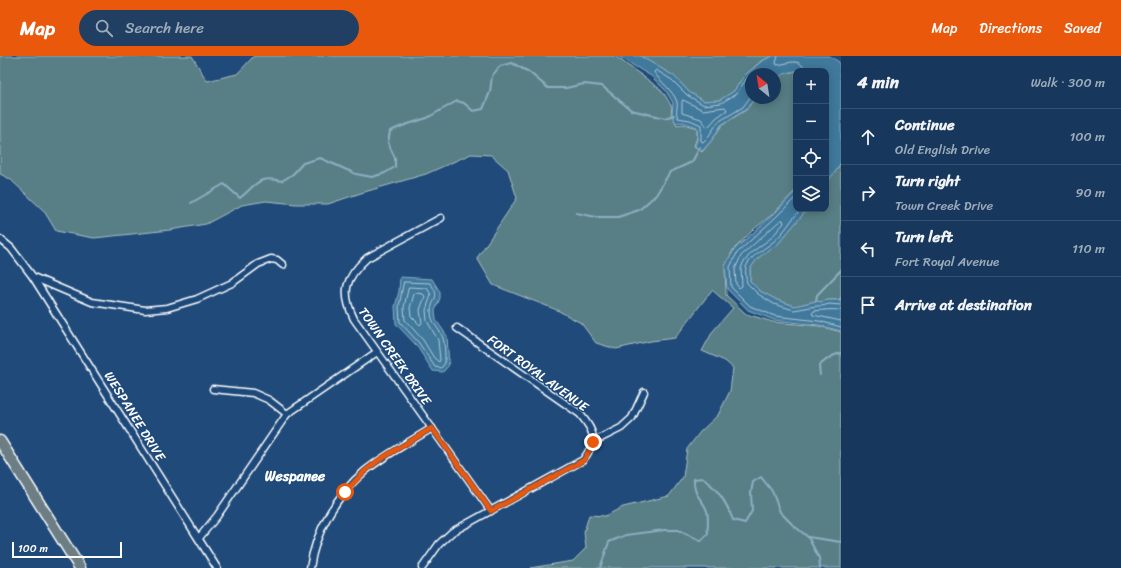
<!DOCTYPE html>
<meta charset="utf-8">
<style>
body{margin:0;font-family:Sriracha,sans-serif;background:#203f62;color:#f1f3f6}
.controls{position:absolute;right:12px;top:12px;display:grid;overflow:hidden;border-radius:8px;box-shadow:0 2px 10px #0003}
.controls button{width:36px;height:36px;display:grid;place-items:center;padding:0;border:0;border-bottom:1px solid #365272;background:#17385c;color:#f1f3f6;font:20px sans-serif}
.compass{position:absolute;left:745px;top:12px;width:36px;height:36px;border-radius:50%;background:#17385c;box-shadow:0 2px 10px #0003;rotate:330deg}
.scale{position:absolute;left:12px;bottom:10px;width:110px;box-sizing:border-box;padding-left:4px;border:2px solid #fff;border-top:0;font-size:11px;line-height:14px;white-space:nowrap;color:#fff;-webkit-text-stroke:3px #1f4a7a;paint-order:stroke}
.stop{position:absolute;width:12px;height:12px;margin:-9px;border:3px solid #ea580c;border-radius:50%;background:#fff}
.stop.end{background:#ea580c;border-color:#fff;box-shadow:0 1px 4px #0008}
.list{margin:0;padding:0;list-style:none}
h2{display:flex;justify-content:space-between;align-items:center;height:52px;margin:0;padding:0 16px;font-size:17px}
h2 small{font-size:13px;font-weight:400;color:#9eacbb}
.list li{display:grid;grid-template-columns:26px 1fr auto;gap:12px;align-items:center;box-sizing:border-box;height:56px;padding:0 16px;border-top:1px solid #365272}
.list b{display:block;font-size:15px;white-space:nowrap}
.list p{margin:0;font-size:13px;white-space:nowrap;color:#9eacbb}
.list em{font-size:13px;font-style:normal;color:#9eacbb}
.icon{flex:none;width:22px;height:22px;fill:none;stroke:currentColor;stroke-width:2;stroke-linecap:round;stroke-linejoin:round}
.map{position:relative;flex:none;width:841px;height:512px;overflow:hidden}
header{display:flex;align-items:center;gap:24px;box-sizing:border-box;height:56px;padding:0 20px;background:#ea580c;color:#fff}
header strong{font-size:19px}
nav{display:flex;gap:22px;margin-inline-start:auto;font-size:14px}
.search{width:280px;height:36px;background:#203f62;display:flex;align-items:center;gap:10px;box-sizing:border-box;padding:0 14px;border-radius:22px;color:#9eacbb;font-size:15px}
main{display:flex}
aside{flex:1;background:#17385c}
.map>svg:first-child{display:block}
</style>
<header>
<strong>Map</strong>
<div class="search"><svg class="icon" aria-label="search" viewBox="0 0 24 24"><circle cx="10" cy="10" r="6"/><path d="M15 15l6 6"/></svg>Search here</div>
<nav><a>Map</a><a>Directions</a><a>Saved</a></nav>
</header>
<main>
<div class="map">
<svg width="841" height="512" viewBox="0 0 841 512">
<rect width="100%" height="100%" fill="#1f4a7a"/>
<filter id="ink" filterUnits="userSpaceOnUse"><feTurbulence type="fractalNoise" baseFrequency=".025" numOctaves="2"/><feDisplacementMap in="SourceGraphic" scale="8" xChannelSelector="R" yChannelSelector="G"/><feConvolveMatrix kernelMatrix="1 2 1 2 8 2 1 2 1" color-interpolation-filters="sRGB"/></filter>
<g filter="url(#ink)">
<!-- green -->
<g fill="#597f85" stroke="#acbfc2">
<polygon points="0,0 192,0 207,25 237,18 254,0 615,0 659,32 665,39 672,51 671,58 677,69 683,68 697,72 697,81 694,90 702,96 712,84 722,69 746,54 755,42 775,42 775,24 782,18 796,15 796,134 773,158 754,173 733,194 725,210 726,239 746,258 773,266 819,270 841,276 841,512 530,512 573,505 586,492 584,476 589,459 605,460 623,451 669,440 683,421 687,393 700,376 718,359 730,335 733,312 725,305 702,295 713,275 733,252 712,234 675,282 651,285 616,293 596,287 581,267 557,254 493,229 477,202 517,142 508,114 491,99 471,98 426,118 361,137 328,148 296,148 266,145 242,149 206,168 170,174 94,182 56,175 44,155 10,123 0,118"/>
<polygon points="640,0 773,0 761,5 744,20 734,35 720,44 704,45 689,36 674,20"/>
<polygon points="841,106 841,247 839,244 828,244 821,246 816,245 795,250 777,244 760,235 750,225 750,213 757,203 768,194 777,189 804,157 810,153 826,153 826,127 836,115"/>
</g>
<!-- water -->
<g fill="#41799c" stroke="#8dafc4">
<path d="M618,0H640L674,20L689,36L704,45L720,44L734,35L744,20L762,5L773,0H830L839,6L841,28V106L836,115L826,127V15C808,15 790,11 775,24V18H751V42H755L745,54L721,69L712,84L702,95L695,90L698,82L697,71L682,66L676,67L672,59L673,47L666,35L651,20Z"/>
<polygon points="796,135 796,153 810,153 804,157 777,189 768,194 757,203 750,213 750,225 760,235 777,244 795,250 816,245 821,246 828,244 839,244 841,247 841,275 819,269 774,264 748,254 727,233 725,210 734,194 774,158"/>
<polygon points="400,221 432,223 440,236 440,242 435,255 436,264 447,280 449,309 443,316 433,315 416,289 396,268 395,251 399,235"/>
</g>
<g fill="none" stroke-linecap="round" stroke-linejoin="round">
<!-- shore -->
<g stroke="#b3c9d7" stroke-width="1">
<path d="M778,0L776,7L777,9C787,8 801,0 805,15"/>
<path d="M751,19L747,22L736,38L721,47L704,49L687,39L672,24L656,14L654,16C660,26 673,34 677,46C678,52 675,56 678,62L690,64L701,69V85L703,86L708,81L718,66L743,51L751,40"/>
<polygon points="683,44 703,54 725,51 727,54 716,62 709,70 707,71 701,63 682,57 682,46"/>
<polyline points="796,141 776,161 737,197 730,211 731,231 750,250 775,260 819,265 841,271"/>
<path d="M802,153C791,162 785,177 773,186C765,193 750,200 746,211C745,215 746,223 747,227L758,238L774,248L794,254L816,250H822L829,248L841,249"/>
<polygon points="781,164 783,164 784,167 771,182 752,196 743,207 741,213 742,230 739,232 736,228 735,213 741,200"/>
<path d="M404,226L430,227C442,242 431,243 431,256C431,267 439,272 443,282C445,289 445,299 445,307L441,312L435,311L419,287L400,266L399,251Z"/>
<polygon points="409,231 427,232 431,239 426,254 427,265 438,284 440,304 439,306 434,302 423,284 405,264 404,252"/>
<polygon points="416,237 423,238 425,240 420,254 422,267 420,269 411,260 410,252 414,238"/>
<path d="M841,254C832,253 823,254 814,255L812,257L813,259L841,265"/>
</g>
<!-- stream -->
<g stroke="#8dafc4" stroke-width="2">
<path d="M191,147L224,128L240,142C257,128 258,119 282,125L293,118L303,107L320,102L356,118L372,121L385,117L395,111V102L388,87L390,75L405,69L427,62L457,45L464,47L473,55L483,53L490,36L492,20L500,10L512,7L529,16L548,32H566L584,28L602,30L631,54L665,62L674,59"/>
<polyline points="576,157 596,161 618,161 639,154 656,139 670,116 692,106 700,91"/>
<polyline points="839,244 841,242"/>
<polyline points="816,245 817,239 841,214"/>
<path d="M820,319L819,310C826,303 832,299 841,297"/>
<polyline points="808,481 819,502 820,512"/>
<path d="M600,512L609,486L626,479L664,474H678L701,485L708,478C707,471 709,462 707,455C703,443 693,441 694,423L703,422C718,434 726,445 733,464L745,467L752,455L751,437L753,426L761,421L772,435L780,456L794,470L808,481L841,486"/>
</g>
<defs>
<g id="street">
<path d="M441,162L367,202C345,222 341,236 354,263L491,455"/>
<polyline points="0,183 11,192 33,221 92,246 145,254 167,252 197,243 232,227 258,208 271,203 277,204 283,209"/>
<polyline points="33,221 217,512"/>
<polyline points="213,333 253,337 269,344 287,358"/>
<polyline points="593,386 621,372 632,362 644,336"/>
<polyline points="199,482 217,460 287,358 377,296"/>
<path d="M310,512C315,476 337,438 365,415C386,398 410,386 432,372"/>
<path d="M422,512L439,488L452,476L583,404C598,384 595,376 580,358L457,272"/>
</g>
<polyline id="primary" points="0,385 80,512"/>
</defs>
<!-- street casing -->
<use href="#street" stroke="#fff" stroke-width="9"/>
<!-- primary casing -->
<use href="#primary" stroke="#fff" stroke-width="13"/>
<!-- street -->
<use href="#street" stroke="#1f4a7a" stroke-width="6"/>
<!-- primary -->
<use href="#primary" stroke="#6c7e84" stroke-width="10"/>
</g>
</g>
<g fill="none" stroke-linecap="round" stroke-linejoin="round" filter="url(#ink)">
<!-- route -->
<polyline stroke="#ea580c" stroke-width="5" points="345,436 364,416 379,404 432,372 491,455 584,404 588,397 593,386"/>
</g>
<g text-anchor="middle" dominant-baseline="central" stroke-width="3" stroke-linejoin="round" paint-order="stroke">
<!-- street labels -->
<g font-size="13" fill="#fff" stroke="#1f4a7a">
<text transform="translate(395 300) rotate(55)">TOWN CREEK DRIVE</text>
<text transform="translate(538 317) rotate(36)">FORT ROYAL AVENUE</text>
<text transform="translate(135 360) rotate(58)">WESPANEE DRIVE</text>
</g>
<!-- neighbourhood labels -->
<g font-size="14" font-weight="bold" fill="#fff" stroke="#1f4a7a">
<text x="295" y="420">Wespanee</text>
</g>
</g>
</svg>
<div class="controls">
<button>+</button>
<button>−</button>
<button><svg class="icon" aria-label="locate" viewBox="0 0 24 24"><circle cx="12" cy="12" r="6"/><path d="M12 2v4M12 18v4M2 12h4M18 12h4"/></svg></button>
<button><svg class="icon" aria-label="layers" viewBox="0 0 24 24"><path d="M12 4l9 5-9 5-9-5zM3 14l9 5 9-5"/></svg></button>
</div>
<svg class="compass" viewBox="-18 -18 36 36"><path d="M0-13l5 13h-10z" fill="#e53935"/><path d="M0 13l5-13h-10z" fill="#9eacbb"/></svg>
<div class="scale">100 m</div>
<div class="stop" style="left:345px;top:436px"></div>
<div class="stop end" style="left:593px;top:386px"></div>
</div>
<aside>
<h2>4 min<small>Walk · 300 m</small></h2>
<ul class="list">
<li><svg class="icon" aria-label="ahead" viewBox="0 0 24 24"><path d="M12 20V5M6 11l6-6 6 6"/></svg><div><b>Continue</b><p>Old English Drive</p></div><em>100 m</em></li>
<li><svg class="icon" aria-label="right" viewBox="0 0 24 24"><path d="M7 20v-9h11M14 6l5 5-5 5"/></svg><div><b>Turn right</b><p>Town Creek Drive</p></div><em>90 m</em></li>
<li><svg class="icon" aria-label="left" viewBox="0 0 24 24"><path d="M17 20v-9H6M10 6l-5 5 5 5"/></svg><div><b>Turn left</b><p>Fort Royal Avenue</p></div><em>110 m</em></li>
<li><svg class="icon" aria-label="arrive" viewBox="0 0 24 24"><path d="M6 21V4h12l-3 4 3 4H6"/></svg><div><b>Arrive at destination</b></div></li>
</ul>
</aside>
</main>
